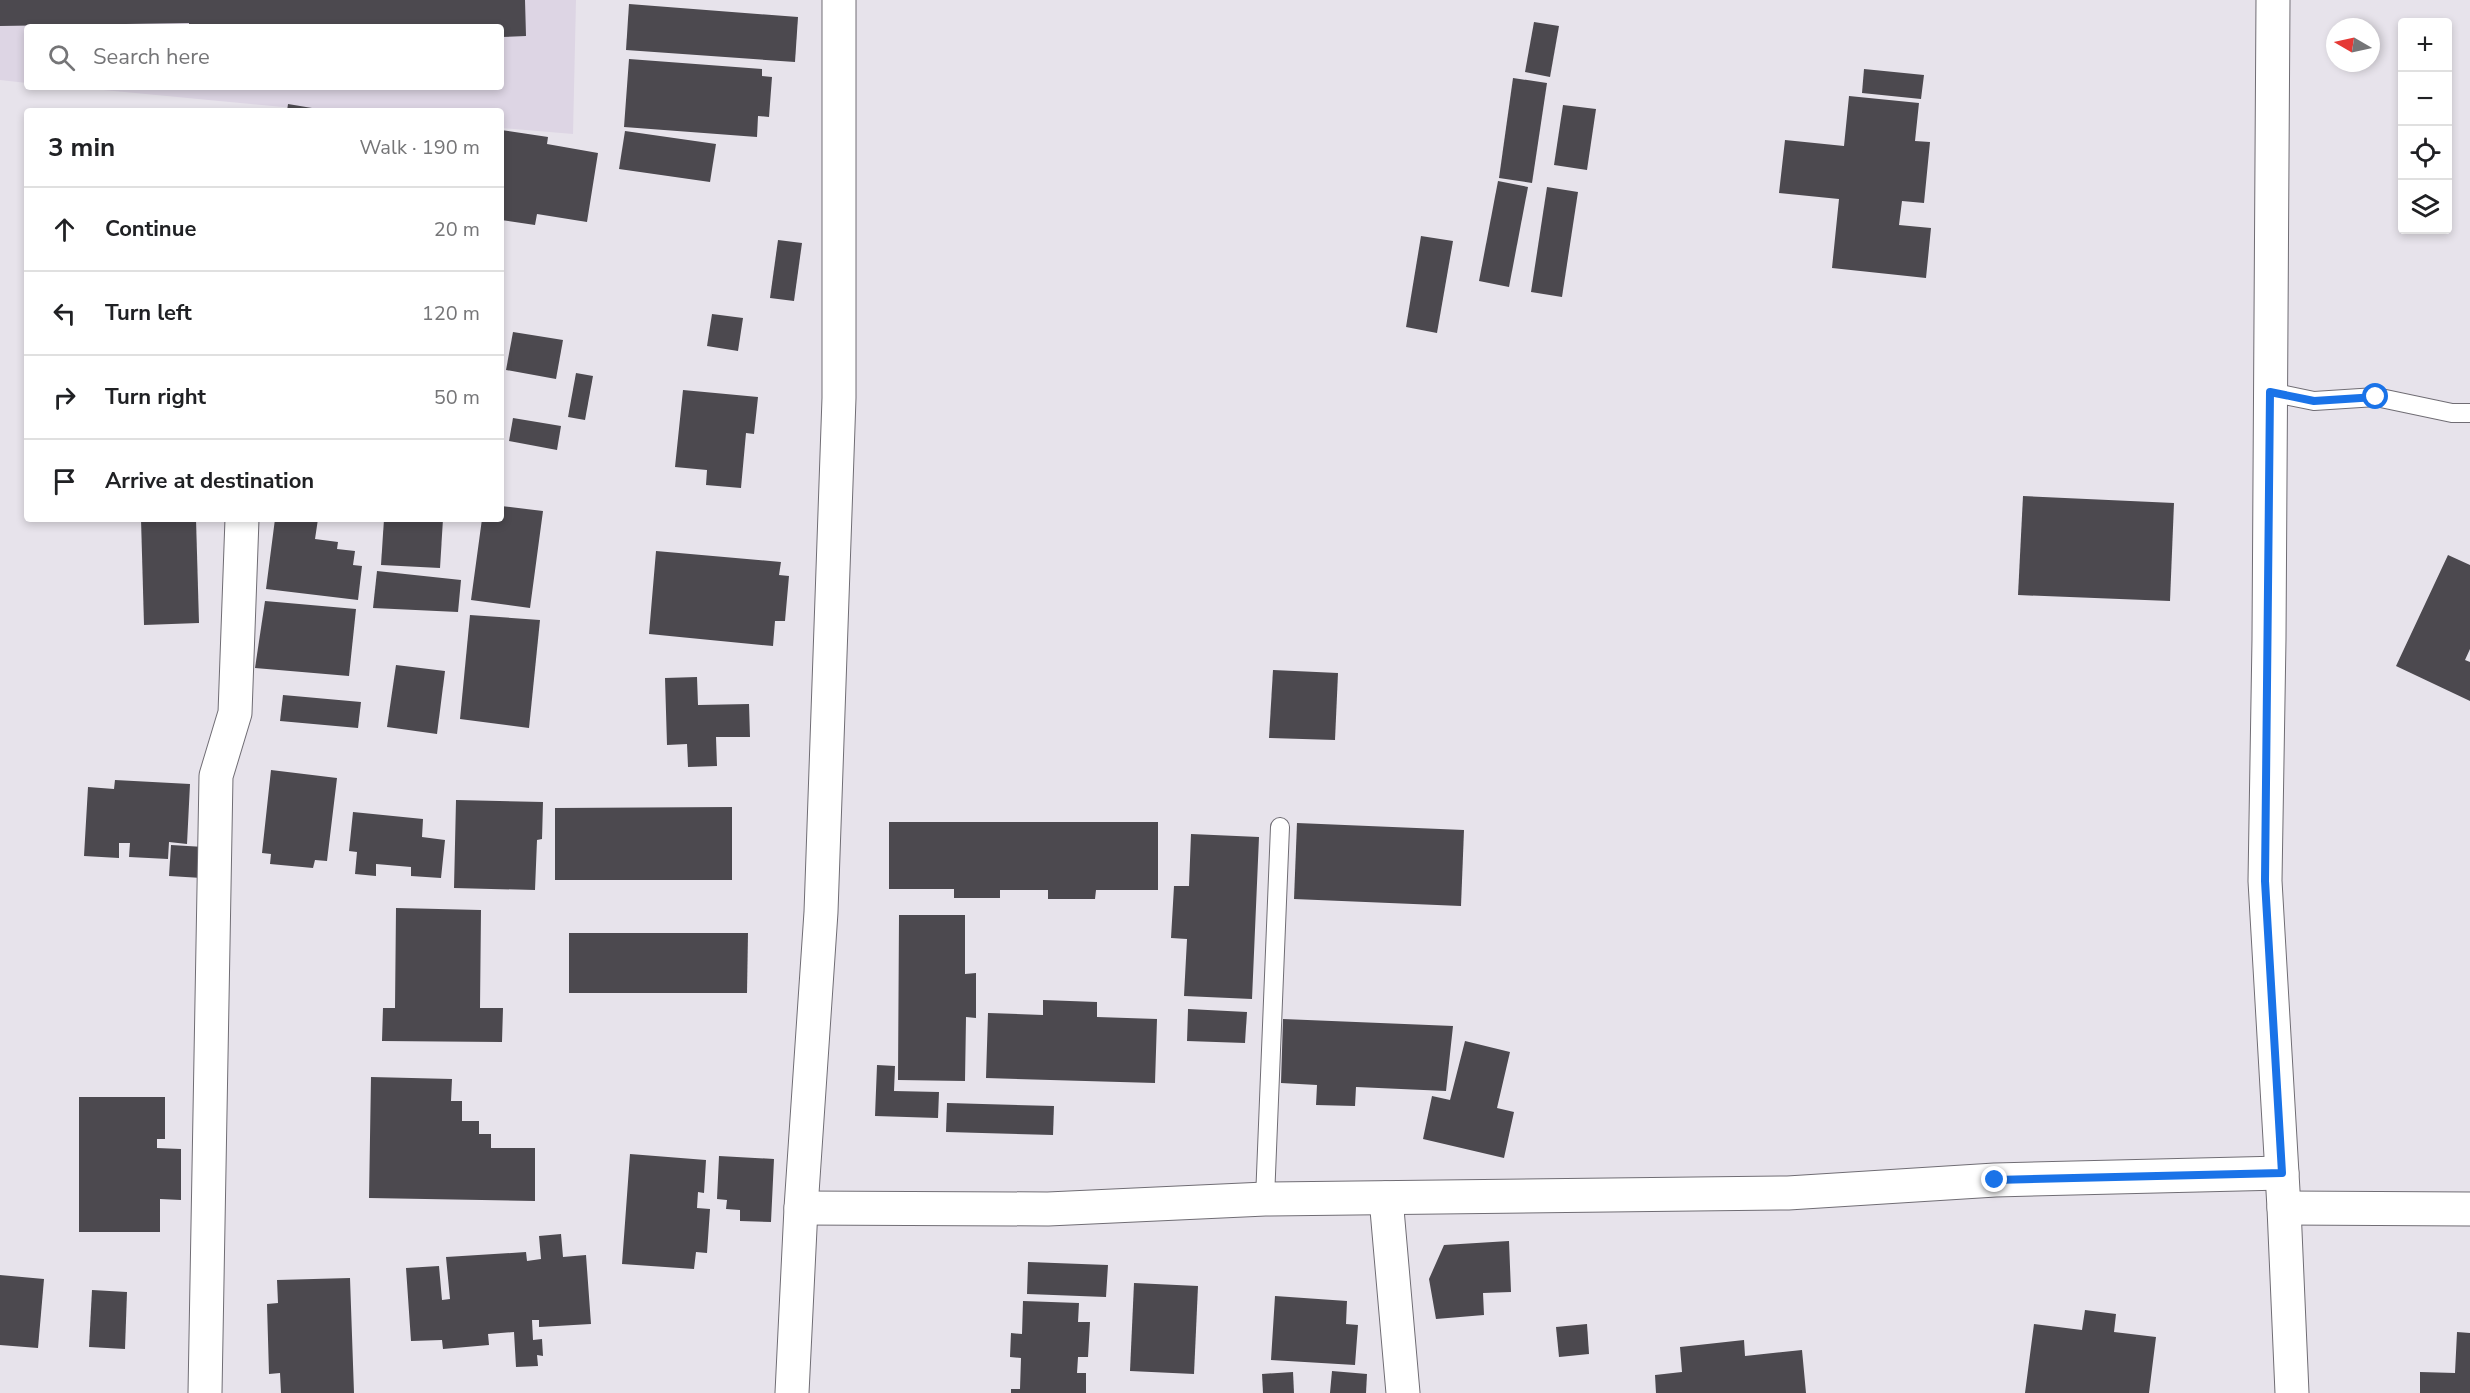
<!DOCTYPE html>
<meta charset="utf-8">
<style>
body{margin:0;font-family:"Nunito Sans",sans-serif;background:#f2f2f2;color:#202124}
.controls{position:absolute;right:18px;top:18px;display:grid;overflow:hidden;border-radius:6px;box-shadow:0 3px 9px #0003}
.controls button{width:54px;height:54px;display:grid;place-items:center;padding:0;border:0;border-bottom:2px solid #e0e0e0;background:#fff;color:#202124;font:30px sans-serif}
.compass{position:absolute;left:2326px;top:18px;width:54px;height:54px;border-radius:50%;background:#fff;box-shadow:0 3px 9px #0003;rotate:279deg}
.stop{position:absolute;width:18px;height:18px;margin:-14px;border:4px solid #1a73e8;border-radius:50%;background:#fff}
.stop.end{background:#1a73e8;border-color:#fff;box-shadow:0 2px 6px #0008}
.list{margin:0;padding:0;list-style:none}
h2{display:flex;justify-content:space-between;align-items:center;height:78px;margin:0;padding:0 24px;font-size:26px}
h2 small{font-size:20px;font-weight:400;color:#757577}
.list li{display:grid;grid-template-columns:39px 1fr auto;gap:18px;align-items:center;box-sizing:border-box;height:84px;padding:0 24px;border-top:2px solid #e0e0e0}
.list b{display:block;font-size:22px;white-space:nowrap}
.list em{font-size:20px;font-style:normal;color:#757577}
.icon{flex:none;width:33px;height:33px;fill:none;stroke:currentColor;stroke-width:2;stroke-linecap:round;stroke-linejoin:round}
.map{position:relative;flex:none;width:2470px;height:1393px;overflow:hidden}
.search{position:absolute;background:#fff;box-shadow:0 3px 9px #0003;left:24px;top:24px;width:480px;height:66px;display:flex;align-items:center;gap:15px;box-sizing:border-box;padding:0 21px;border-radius:6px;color:#757577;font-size:22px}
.panel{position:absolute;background:#fff;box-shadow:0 3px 9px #0003;left:24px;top:108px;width:480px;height:414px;border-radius:6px}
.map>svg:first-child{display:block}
</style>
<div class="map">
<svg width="2470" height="1393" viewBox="0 0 2470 1393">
<rect width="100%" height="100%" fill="#e7e3eb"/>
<!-- built -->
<polygon fill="#ddd5e4" points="0,0 576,0 573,134 501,128 501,111 325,111 72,87 501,87 501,27 27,27 27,83 0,80"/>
<!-- building -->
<g fill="#4c494f">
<polygon points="0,0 525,0 526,36 501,37 501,27 189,27 189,23 0,26"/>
<polygon points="629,4 798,17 795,62 626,50"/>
<polygon points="1534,22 1559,26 1550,77 1525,72"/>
<polygon points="629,59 762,69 762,76 772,77 769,117 758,116 757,137 624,127"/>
<polygon points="1864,69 1924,75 1921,99 1862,93"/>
<polygon points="1513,78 1547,83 1532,183 1499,178"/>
<polygon points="1849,96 1919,103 1915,141 1930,142 1924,203 1902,201 1899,225 1931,228 1926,278 1832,268 1839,199 1779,193 1785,140 1844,146"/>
<polygon points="288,104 318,109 318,111 287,111"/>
<polygon points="1563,105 1596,109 1587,170 1554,165"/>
<polygon points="501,130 548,137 547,144 598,153 587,222 537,214 535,225 501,220"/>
<polygon points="625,131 716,144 710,182 619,169"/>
<polygon points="1498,181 1528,187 1509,287 1479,281"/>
<polygon points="1547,187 1578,192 1562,297 1531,292"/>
<polygon points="1421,236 1453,241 1437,333 1406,327"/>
<polygon points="778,240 802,243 794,301 770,298"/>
<polygon points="712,314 743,318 738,351 707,346"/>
<polygon points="513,332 563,340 556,379 506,370"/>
<polygon points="576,373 593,376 585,420 568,417"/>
<polygon points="683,390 758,397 754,434 746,433 741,488 706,485 707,470 675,467"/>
<polygon points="513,418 561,426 557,450 509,441"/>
<polygon points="2023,496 2174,503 2170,601 2018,595"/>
<polygon points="501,506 543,511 530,608 471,600 482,519 501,519"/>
<polygon points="141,519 196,519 199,623 144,625"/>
<polygon points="275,519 318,519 315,539 338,542 337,549 355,551 353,565 362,566 358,600 266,589"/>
<polygon points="384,519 443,519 440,568 381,565"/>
<polygon points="656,551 781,562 779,575 789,576 785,621 775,621 773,646 649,634"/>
<polygon points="2448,555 2470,565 2470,649 2465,660 2470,662 2470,701 2396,666"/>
<polygon points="377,571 461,580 458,612 373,608"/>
<polygon points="265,601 356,609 349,676 255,668"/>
<polygon points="470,615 540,620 529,728 460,719"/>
<polygon points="396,665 445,671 437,734 387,727"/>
<polygon points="1273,670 1338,673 1335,740 1269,738"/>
<polygon points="697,677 698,705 749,704 750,737 716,737 717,766 688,767 687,744 667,745 665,678"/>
<polygon points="283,695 361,702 358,728 280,721"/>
<polygon points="271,770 337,778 327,861 315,860 313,868 270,864 271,854 262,853"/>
<polygon points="115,780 190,784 187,844 169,842 168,859 129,857 130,843 119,843 119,858 84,856 88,787 114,789"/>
<polygon points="456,800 543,802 542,839 537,840 535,890 454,888"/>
<polygon points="732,807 732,880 555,880 555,808"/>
<polygon points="353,812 423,819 422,837 445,840 441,878 411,876 411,867 376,864 376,876 355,874 357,852 349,851"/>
<polygon points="889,822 1158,822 1158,890 1096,890 1095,899 1048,899 1048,890 1000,890 1000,898 954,898 954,889 889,889"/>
<polygon points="1297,823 1464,830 1461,906 1294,899"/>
<polygon points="1191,834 1259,837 1252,999 1184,996 1187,939 1171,938 1174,886 1189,886"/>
<polygon points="171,845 204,847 202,878 169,876"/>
<polygon points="396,908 481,910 480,1008 503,1008 502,1042 382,1041 383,1008 395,1008"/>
<polygon points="899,915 965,915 965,974 976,973 976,1018 966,1017 965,1081 898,1080"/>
<polygon points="569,933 748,933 747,993 569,993"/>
<polygon points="1043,1000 1097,1002 1097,1017 1157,1019 1155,1083 986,1078 988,1013 1043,1015"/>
<polygon points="1188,1009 1247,1012 1245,1043 1187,1041"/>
<polygon points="1283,1019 1453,1026 1446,1091 1356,1087 1355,1106 1316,1105 1317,1085 1281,1083"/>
<polygon points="1465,1041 1510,1052 1497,1108 1514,1112 1504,1158 1423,1139 1432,1096 1450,1100"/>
<polygon points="877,1065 895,1066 894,1091 939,1092 938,1118 875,1116"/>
<polygon points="371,1077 452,1079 451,1101 462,1101 462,1121 479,1121 479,1134 491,1134 491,1148 535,1148 535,1201 369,1198"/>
<polygon points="79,1097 165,1097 165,1139 157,1139 157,1148 181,1149 181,1200 160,1199 160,1232 79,1232"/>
<polygon points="947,1103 1054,1106 1053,1135 946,1132"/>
<polygon points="630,1154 706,1160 704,1193 698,1192 697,1208 710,1209 707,1253 696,1252 694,1269 622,1264"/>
<polygon points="719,1156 774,1159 771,1222 740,1221 740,1210 726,1209 727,1200 717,1199"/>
<polygon points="561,1234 563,1257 586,1255 591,1324 539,1327 539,1320 532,1320 533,1340 542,1339 543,1356 537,1355 538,1366 516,1367 514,1332 488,1334 489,1345 443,1349 442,1340 411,1341 406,1268 439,1266 442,1300 450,1299 446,1257 526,1252 527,1261 541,1259 539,1236"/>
<polygon points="1509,1241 1511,1292 1483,1293 1484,1315 1436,1319 1429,1279 1444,1245"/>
<polygon points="1028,1262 1108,1265 1106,1297 1027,1294"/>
<polygon points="0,1275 44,1279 38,1348 0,1345"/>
<polygon points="350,1278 354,1393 281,1393 280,1373 269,1374 267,1304 278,1303 277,1280"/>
<polygon points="1134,1283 1198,1286 1194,1374 1130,1371"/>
<polygon points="92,1290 127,1292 125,1349 89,1347"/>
<polygon points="1275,1296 1347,1301 1346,1324 1358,1325 1355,1365 1271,1360"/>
<polygon points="1023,1301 1079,1303 1078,1322 1090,1322 1088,1357 1078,1357 1077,1373 1086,1373 1086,1393 1011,1393 1011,1389 1020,1389 1021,1358 1010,1357 1011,1333 1022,1334"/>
<polygon points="2085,1310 2116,1314 2114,1332 2156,1337 2149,1393 2025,1393 2034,1324 2082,1330"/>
<polygon points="1587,1324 1589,1354 1559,1357 1556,1327"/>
<polygon points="2457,1332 2470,1333 2470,1393 2420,1393 2420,1372 2455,1373"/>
<polygon points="1744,1340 1745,1356 1802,1350 1806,1393 1656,1393 1655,1375 1682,1372 1680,1347"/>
<polygon points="1332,1371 1367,1374 1366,1393 1330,1393"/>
<polygon points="1293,1372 1294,1393 1263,1393 1262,1374"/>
</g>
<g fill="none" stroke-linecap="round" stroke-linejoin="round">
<defs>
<g id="service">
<polyline points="2270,392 2314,401 2376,397 2452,413 2470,413"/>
<polyline points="1265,1199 1280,827"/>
</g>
<g id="minor">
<polyline points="2273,0 2269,639 2265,881 2284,1208 2292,1393"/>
<polyline points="1386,1198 1403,1393"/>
<polyline points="801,1208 1048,1209 1265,1199 1788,1193 1995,1180 2282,1173"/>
<polyline points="2284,1208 2470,1209"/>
<polyline points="205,1393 216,776 235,713 242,519"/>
<polyline points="792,1393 801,1208 821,912 839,398 839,0"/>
</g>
</defs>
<!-- service casing -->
<use href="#service" stroke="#706d74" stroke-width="20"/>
<!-- minor casing -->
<use href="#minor" stroke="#706d74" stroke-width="35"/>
<!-- service -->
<use href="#service" stroke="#fff" stroke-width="18"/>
<!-- minor -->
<use href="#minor" stroke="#fff" stroke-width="33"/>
</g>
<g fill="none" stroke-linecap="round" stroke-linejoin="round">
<!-- route -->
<polyline stroke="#1a73e8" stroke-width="8" points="1995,1180 2282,1173 2265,881 2270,392 2314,401 2376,397"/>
</g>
</svg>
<div class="controls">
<button>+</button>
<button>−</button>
<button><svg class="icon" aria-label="locate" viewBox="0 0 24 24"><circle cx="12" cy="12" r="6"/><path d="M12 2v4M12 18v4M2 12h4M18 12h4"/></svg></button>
<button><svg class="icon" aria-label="layers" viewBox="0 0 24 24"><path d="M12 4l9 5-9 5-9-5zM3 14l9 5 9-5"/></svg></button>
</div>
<svg class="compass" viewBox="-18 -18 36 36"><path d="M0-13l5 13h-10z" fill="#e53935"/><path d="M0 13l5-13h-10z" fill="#757577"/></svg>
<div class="stop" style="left:2376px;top:397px"></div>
<div class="stop end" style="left:1995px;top:1180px"></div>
<div class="search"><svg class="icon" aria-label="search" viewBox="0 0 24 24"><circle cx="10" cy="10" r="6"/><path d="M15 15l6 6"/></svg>Search here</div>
<section class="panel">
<h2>3 min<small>Walk · 190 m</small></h2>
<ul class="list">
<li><svg class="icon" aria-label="ahead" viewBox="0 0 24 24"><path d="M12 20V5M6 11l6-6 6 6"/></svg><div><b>Continue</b></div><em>20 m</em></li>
<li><svg class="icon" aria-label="left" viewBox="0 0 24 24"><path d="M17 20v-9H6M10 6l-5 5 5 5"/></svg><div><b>Turn left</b></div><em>120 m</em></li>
<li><svg class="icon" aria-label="right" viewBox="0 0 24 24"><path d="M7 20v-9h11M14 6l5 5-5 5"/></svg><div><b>Turn right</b></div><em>50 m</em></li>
<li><svg class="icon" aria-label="arrive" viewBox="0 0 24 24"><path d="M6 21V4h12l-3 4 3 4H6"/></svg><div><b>Arrive at destination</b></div></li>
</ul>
</section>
</div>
